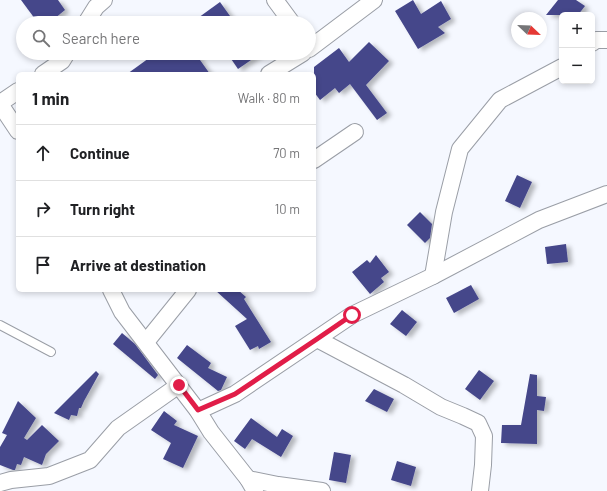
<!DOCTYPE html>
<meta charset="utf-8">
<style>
body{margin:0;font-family:Barlow,sans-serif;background:#f6f6f6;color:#202124}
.controls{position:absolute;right:12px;top:12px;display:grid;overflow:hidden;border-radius:6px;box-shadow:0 2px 6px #0003}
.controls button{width:36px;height:36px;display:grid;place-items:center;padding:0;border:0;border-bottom:1px solid #e0e0e0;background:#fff;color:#202124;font:20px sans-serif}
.compass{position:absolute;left:511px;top:12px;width:36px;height:36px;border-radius:50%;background:#fff;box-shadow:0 2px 6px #0003;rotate:113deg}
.stop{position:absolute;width:12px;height:12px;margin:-9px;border:3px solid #e11d48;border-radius:50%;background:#fff}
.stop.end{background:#e11d48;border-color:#fff;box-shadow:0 1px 4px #0008}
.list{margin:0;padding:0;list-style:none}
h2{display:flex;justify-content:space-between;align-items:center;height:52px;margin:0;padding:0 16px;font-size:17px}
h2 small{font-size:13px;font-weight:400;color:#757577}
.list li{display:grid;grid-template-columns:26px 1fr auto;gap:12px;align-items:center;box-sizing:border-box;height:56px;padding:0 16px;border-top:1px solid #e0e0e0}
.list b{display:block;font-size:15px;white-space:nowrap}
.list em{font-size:13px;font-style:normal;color:#757577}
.icon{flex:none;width:22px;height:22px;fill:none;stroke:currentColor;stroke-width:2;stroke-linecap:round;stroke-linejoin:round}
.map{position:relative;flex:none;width:607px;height:491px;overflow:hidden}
.search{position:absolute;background:#fff;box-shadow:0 2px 6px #0003;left:16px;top:16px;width:300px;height:44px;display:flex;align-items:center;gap:10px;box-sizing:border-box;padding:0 14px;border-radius:22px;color:#757577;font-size:15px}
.panel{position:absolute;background:#fff;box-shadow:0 2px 6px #0003;left:16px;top:72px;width:300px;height:220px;border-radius:6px}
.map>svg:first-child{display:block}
</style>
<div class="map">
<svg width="607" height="491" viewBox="0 0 607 491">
<defs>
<filter id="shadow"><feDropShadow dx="4.5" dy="2.5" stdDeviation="2" flood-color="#0004"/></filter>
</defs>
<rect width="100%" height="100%" fill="#f5f8ff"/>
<!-- building -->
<g fill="#45468a" filter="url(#shadow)">
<polygon points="21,0 58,0 65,10 49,23 38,23"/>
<polygon points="413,0 421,14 441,1 451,19 438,27 445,33 418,49 395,11"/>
<polygon points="558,0 576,0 585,6 578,15 546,15"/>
<polygon points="220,2 235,23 191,23"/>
<polygon points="369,42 389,61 366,85 387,113 377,120 350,84 339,93 335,88 320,100 314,92 314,67 339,48 349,62"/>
<polygon points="156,53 195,53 210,74 127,74"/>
<polygon points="227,53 261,53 238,69"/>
<polygon points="517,175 532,182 520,208 505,201"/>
<polygon points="420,212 432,224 430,238 425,243 407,225"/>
<polygon points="566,244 568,262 547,264 545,247"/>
<polygon points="376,255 389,272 381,278 384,282 370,294 352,272 367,260 370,263"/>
<polygon points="471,285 479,299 454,313 446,298"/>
<polygon points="215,290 238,290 246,297 244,299 271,342 259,349 258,346 250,350 235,326 247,319"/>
<polygon points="402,310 417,322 406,336 390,324"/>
<polygon points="122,333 135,344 158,375 155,379 113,344"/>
<polygon points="187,345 211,363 208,368 227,377 221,390 218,391 177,358"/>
<polygon points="479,370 494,381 480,400 465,389"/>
<polygon points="96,371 99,374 84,401 81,408 79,408 77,416 71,415 69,420 54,413"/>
<polygon points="530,374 537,375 537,396 546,397 544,411 537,410 537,444 501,443 502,425 521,425"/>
<polygon points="374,389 394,399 387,412 365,401"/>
<polygon points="18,401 36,418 24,438 27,440 42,425 59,441 46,454 42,465 24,457 21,465 17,464 15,470 13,470 0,465 0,447 7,435 2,433"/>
<polygon points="164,411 177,421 174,425 198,436 183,468 163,459 171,443 151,430"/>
<polygon points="251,418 277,437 282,429 293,436 281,457 252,439 245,449 234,441"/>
<polygon points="334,452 351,455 346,483 329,480"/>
<polygon points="397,461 416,467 411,486 391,480"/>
</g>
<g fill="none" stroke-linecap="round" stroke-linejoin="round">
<defs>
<polyline id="service" points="0,325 51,352"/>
<g id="minor">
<polyline points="275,0 292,23"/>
<polyline points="86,23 96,7 104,0"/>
<polyline points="592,43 596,40 607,40"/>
<polyline points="309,49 374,0"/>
<polyline points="43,74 62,61 67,53"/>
<polyline points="269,74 303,53"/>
<polyline points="0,103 18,91"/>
<polyline points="0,104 18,131"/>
<polyline points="314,160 355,132"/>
<polyline points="433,276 444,212 460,149 500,100 562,67"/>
<polyline points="111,290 122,312 198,411 211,432 248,479 255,491"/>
<polyline points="317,339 404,385 441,407 463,416 478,423 484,436 483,465 480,491"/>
<polyline points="146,342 188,290"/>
<polyline points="198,411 235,394 352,315 433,276 539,220 607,194"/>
<polyline points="248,479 278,485 322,491"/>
<polyline points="0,483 11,480 49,476 90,460 118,428 179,385"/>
</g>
</defs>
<!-- service casing -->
<use href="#service" stroke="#9a9ea6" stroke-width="10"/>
<!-- minor casing -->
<use href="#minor" stroke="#9a9ea6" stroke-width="18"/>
<!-- service -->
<use href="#service" stroke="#fff" stroke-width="8"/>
<!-- minor -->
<use href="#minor" stroke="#fff" stroke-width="16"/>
</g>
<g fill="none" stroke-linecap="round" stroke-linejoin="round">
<!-- route -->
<polyline stroke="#e11d48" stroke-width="5" points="179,385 198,410 235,394 317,339 352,315"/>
</g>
</svg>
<div class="controls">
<button>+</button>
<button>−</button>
</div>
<svg class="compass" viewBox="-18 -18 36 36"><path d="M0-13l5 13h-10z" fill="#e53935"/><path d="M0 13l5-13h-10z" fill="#757577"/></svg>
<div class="stop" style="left:352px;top:315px"></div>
<div class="stop end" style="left:179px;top:385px"></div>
<div class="search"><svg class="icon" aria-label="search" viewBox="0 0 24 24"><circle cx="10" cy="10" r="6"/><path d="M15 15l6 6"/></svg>Search here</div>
<section class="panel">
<h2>1 min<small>Walk · 80 m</small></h2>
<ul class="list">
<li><svg class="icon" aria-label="ahead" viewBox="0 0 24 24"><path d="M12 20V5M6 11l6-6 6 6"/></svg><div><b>Continue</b></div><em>70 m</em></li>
<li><svg class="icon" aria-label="right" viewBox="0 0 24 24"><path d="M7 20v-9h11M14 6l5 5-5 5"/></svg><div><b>Turn right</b></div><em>10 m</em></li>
<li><svg class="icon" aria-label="arrive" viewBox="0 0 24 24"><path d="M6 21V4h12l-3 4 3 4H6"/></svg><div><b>Arrive at destination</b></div></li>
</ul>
</section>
</div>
